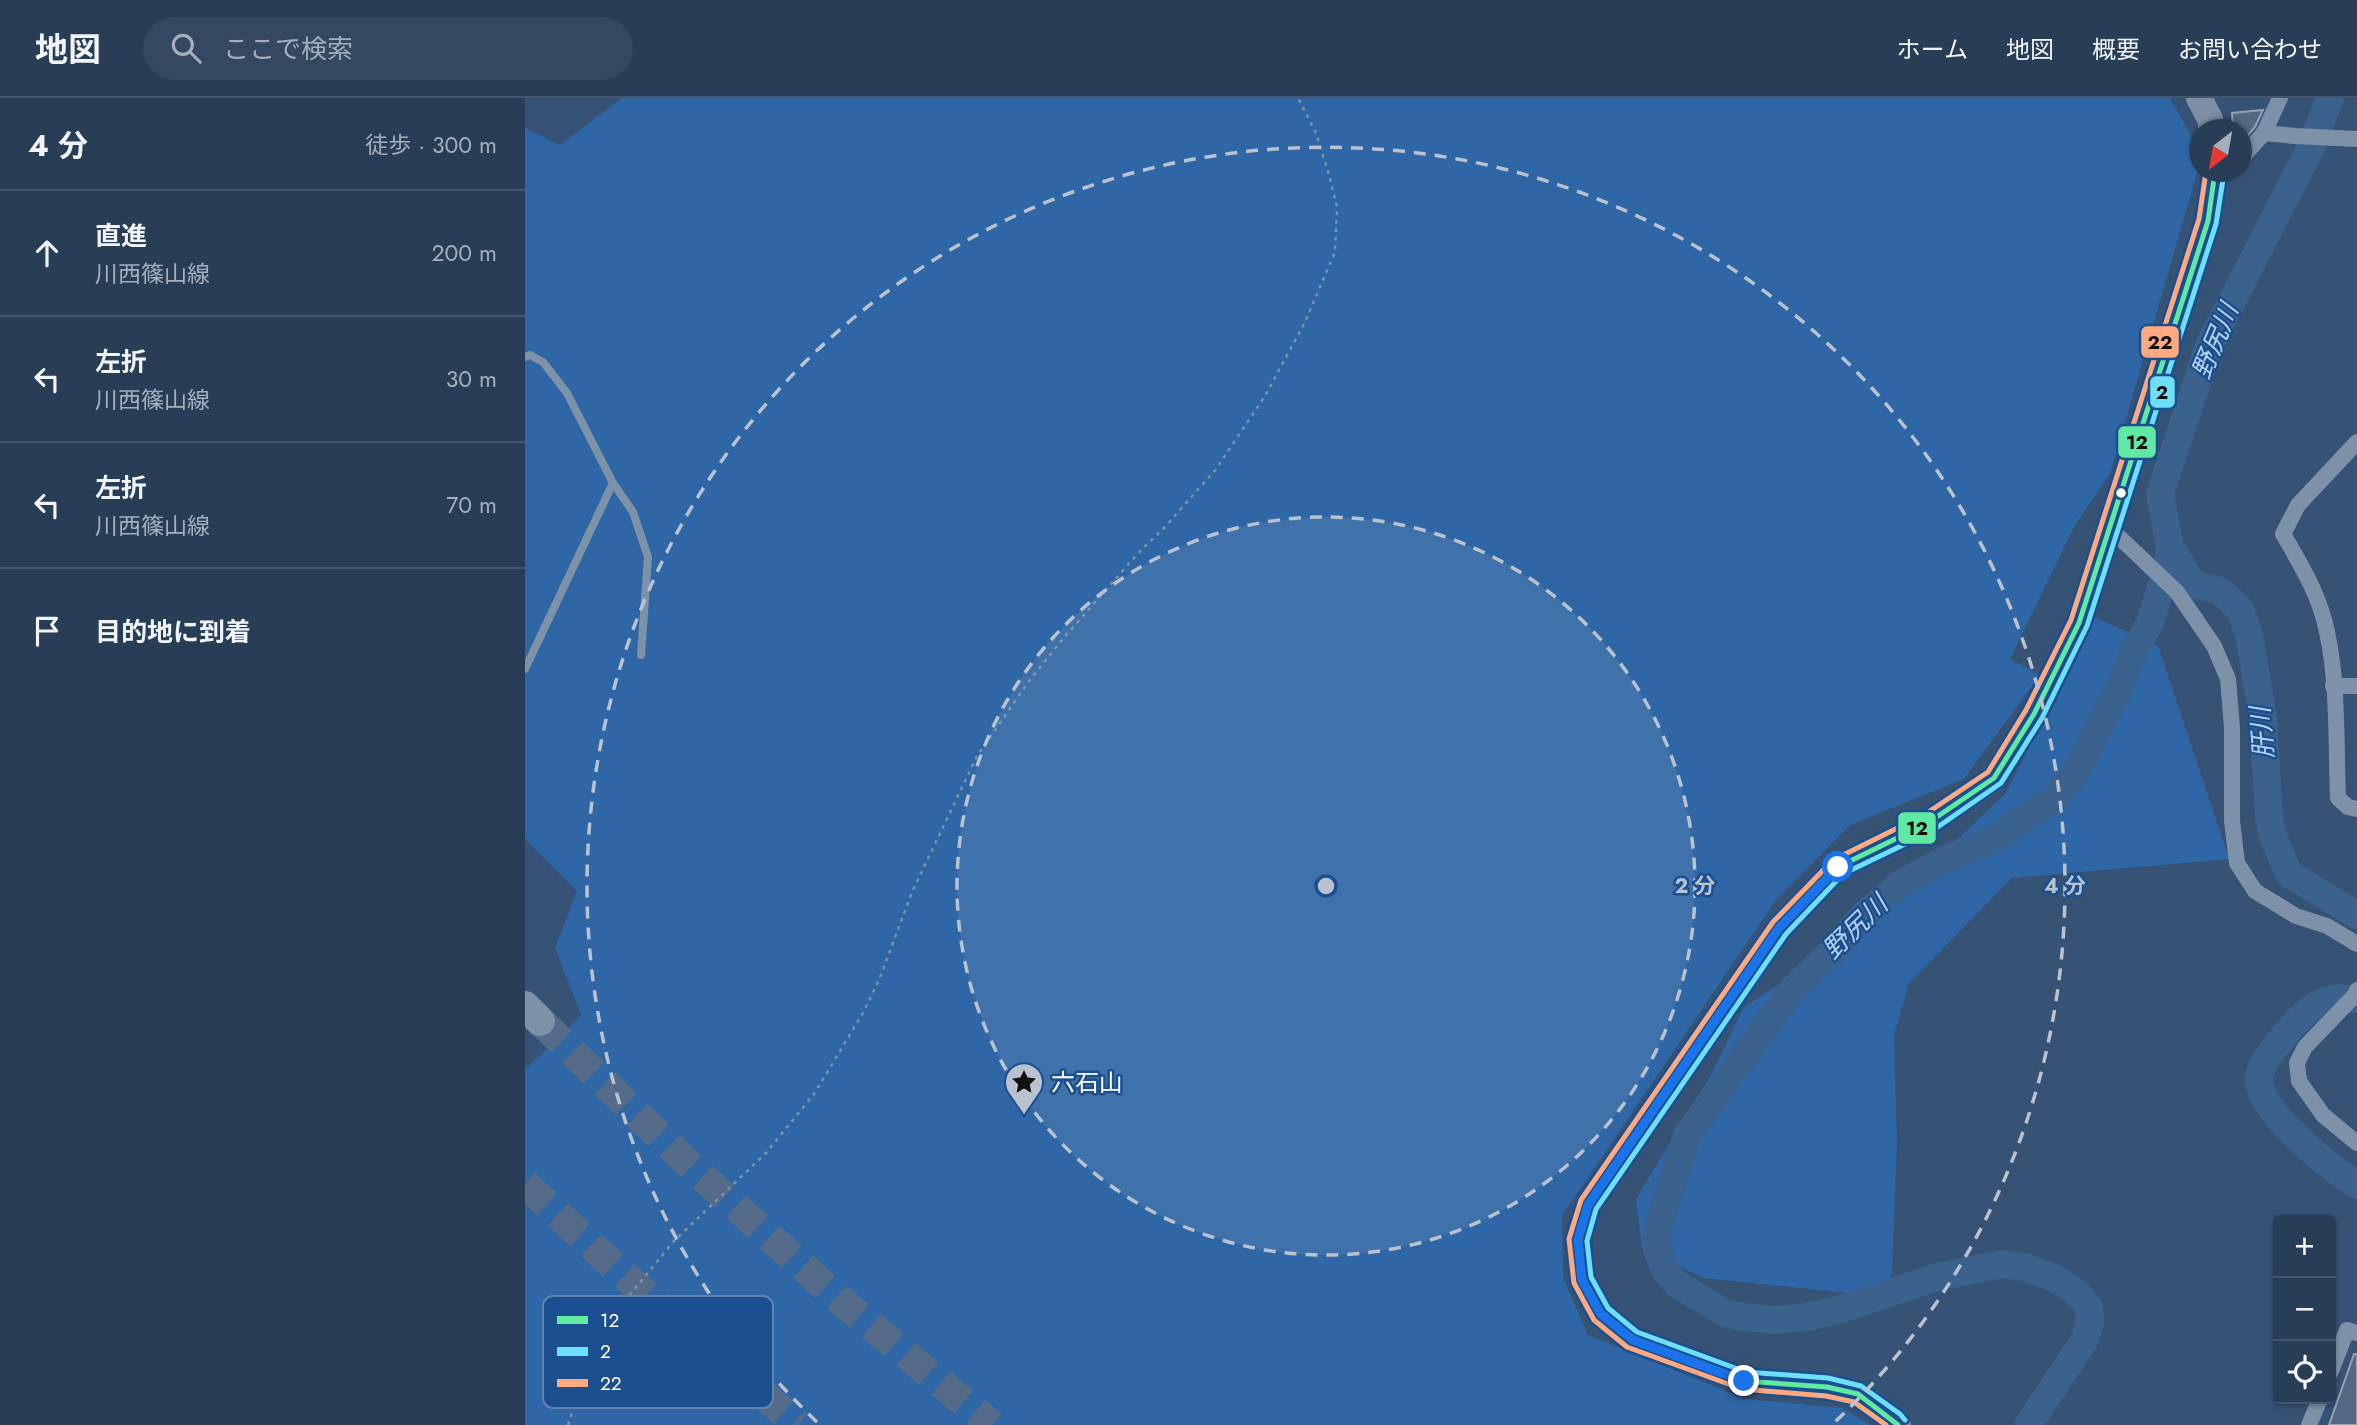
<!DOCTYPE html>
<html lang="ja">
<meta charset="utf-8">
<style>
body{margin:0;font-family:Jost,"Noto Sans JP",sans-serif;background:#344961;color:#f1f3f6}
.controls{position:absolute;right:21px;bottom:21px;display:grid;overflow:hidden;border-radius:7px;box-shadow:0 2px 5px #0004}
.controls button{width:63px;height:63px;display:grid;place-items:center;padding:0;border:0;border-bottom:2px solid #44576d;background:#283e57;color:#f1f3f6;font:35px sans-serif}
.compass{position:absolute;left:1664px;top:21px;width:63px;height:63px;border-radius:50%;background:#283e57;box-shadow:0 2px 5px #0004;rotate:211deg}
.stop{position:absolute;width:21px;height:21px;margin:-16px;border:5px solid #1a73e8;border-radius:50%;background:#fff}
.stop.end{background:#1a73e8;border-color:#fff;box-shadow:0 2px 7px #0008}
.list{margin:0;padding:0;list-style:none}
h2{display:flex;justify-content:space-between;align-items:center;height:91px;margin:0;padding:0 28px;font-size:30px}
h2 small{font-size:23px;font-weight:400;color:#a5aeba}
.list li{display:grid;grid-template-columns:46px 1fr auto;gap:21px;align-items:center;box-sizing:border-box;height:126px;padding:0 28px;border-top:2px solid #44576d}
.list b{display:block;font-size:26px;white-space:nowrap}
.list p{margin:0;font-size:23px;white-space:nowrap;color:#a5aeba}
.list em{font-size:23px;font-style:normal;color:#a5aeba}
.icon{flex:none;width:38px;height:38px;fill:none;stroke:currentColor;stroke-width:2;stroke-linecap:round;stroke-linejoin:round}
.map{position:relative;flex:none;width:1832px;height:1327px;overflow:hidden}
header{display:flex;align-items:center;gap:42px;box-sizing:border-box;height:98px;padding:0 35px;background:#283e57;border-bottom:2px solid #44576d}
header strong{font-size:33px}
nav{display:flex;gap:38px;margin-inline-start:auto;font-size:24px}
.search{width:490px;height:63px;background:#344961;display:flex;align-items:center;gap:18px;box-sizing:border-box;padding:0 24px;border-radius:38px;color:#a5aeba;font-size:26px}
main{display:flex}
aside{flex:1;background:#283e57}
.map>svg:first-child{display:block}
</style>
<header>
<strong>地図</strong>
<div class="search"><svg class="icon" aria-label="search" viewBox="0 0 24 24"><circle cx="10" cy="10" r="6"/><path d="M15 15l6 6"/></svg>ここで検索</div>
<nav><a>ホーム</a><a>地図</a><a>概要</a><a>お問い合わせ</a></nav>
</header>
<main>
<aside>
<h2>4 分<small>徒歩 · 300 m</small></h2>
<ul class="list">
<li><svg class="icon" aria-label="ahead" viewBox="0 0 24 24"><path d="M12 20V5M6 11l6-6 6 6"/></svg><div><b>直進</b><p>川西篠山線</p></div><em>200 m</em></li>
<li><svg class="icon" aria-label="left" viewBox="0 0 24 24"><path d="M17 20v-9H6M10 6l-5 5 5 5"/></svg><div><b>左折</b><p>川西篠山線</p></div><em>30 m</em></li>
<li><svg class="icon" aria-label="left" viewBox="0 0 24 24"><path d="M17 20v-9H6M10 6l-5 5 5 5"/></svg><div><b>左折</b><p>川西篠山線</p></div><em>70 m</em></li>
<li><svg class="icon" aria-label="arrive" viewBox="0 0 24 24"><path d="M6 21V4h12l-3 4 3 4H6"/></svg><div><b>目的地に到着</b></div></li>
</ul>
</aside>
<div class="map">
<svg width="1832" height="1327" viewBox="0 0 1832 1327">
<rect width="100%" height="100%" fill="#365274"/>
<!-- green -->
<g fill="#2f66a5">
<polygon points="97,0 1645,0 1674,52 1674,68 1585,376 1550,427 1485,561 1515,577 1439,681 1325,727 1251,802 1037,1118 1038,1179 1063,1237 1220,1301 1317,1310 1345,1327 0,1327 0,967 3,969 56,917 30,850 52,793 0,741 0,30 35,47"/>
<polygon points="1570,519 1633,548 1704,761 1487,780 1384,885 1369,938 1372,1045 1367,1176 1362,1199 1178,1180 1117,1149 1111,1101 1186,977 1219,909 1333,836 1481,695"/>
</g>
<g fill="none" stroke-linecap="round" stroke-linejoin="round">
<!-- river -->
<g stroke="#3b618d" stroke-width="28">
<polyline points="1645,449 1668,486 1695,493 1715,511 1724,537 1738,620 1744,720 1749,741 1764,776 1832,817"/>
<path d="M1832,901C1822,901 1809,899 1800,903C1784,909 1770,924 1759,938C1751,949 1736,964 1734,979C1730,1012 1806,1070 1832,1087"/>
<polyline points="1503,1327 1559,1243 1565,1225 1564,1209 1551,1194 1529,1180 1499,1169 1477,1166 1412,1179 1317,1211 1282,1219 1250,1222 1218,1219 1200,1215 1152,1186 1140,1172 1132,1152 1132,1133 1162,1037 1268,891 1312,849 1338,818 1375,786 1419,762 1471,740 1528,701 1550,676 1596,587 1608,554 1625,525 1644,463 1645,449 1635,396 1684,248 1786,49 1805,0"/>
</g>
</g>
<!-- building -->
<g fill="#526984" stroke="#92a2b6" stroke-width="2">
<polygon points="1738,12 1730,29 1717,44 1717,32 1708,32 1707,15"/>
<polygon points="1829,1256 1832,1256 1832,1327 1804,1327"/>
</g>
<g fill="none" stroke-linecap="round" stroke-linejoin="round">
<!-- highway-tunnel -->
<g stroke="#546c89" stroke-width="30" stroke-dasharray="30 15" stroke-linecap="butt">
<polyline points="15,923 171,1073 322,1208 467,1327"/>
<polyline points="0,1086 91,1170 273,1327"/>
</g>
<!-- path -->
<polyline stroke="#7d92a8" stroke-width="2.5" stroke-dasharray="3.5 5" stroke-linecap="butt" points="43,1327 62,1269 98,1205 149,1143 241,1055 289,996 338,915 354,882 387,794 452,658 504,583 541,537 617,451 640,429 691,371 740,298 780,224 810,154 812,109 803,73 791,35 773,0"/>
<!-- lane -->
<g stroke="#7d92a8" stroke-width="8">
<polyline points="0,259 5,257 18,264 42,295 88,385 108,414 123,459 116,557"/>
<polyline points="0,571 88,385"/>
</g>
<!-- street -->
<g stroke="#7d92a8" stroke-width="16">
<polyline points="1739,35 1755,0"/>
<polyline points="1716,57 1719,57 1739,35 1770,38 1832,41"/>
<path d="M1832,344L1773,407L1758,436C1776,467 1795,498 1802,534C1813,583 1811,648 1813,700L1823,709L1832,711"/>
<polyline points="1582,435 1594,439 1652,494 1689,548 1703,581 1707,630 1707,723 1712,765 1730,793 1771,818 1802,828 1832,846"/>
<polyline points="1808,588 1832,588"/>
<polyline points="1832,892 1830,897 1780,949 1772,965 1774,983 1798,1017 1832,1045"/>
<polyline points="1806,1273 1822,1232 1832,1235"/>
<polyline points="1784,1327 1795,1301"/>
</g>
<!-- primary -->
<g stroke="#7d8ea7" stroke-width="26">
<polyline points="1674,0 1685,21 1687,32"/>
<polyline points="1373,1327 1370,1323 1333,1296 1302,1289 1219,1283 1108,1242 1076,1216 1057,1182 1053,1142 1063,1107 1254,830 1313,769 1403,725 1469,680 1509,616 1554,525 1683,123 1690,74"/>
</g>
<!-- highway -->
<polyline stroke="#7e92a7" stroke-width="30" points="0,908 15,923"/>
<defs>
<polyline id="bus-1" points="1373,1327 1333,1296 1302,1289 1219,1283 1108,1242 1076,1216 1057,1182 1053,1142 1063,1107 1254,830 1313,769 1403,725 1469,680 1509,616 1554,525 1683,123 1690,74"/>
<polyline id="bus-2" points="1380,1322 1375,1316 1336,1288 1303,1280 1221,1274 1112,1234 1083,1210 1066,1179 1062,1143 1071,1111 1261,836 1318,776 1407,733 1476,685 1517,620 1562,528 1691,126 1699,75"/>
<polyline id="bus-3" points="1361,1327 1329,1304 1301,1298 1217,1291 1102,1249 1069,1222 1049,1185 1044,1141 1056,1102 1248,824 1308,762 1399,717 1463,674 1501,612 1546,522 1674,121 1681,74"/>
</defs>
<!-- bus-1 casing -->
<use href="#bus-1" stroke="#1b4f8f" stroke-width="10"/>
<!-- bus-2 casing -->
<use href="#bus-2" stroke="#1b4f8f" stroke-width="10"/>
<!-- bus-3 casing -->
<use href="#bus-3" stroke="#1b4f8f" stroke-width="10"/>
<!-- bus-1 -->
<use href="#bus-1" stroke="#60e9a3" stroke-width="5"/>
<!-- bus-2 -->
<use href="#bus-2" stroke="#6ddff8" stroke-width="5"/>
<!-- bus-3 -->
<use href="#bus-3" stroke="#ffa980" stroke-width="5"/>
</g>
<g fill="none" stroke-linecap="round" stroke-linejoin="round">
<!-- route -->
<polyline stroke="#1a73e8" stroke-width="9" points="1219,1283 1108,1242 1076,1216 1057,1182 1053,1142 1063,1107 1254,830 1313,769"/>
</g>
<!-- distance rings -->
<circle cx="801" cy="788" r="369" fill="#b9c2ce" fill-opacity=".12"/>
<g fill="none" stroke="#b9c2ce" stroke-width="3.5" stroke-dasharray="12 9">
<circle cx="801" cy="788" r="369"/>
<path d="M292 1324A739 739 0 1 1 1310 1324"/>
</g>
<!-- icons -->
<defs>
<symbol id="sight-pin" viewBox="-11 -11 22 30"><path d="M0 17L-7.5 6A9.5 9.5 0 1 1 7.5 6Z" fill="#b9c2ce" stroke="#1b4f8f"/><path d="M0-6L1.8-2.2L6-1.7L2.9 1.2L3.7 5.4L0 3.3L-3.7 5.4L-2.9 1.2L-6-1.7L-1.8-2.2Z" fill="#111"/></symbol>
</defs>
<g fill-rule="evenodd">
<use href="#sight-pin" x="477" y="962" width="44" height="60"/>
</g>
<!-- markers -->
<circle fill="#fff" stroke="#1b4f8f" stroke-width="2.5" cx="1596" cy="395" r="6"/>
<g text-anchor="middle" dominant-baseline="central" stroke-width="5" stroke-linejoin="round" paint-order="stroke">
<!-- poi labels -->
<g font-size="24" fill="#fff" stroke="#1b4f8f" text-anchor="start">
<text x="526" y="984">六石山</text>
</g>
<!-- water labels -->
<g font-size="26" font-style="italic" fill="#b5d3f5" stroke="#1b4f8f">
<text transform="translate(1690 243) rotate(-67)">野尻川</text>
<text transform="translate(1737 635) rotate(-95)">肝川</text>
<text transform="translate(1330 829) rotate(-44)">野尻川</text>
</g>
</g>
<!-- legend -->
<rect x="18" y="1198" width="230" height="112" rx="10" fill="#1b4f8f" stroke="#5f84b1" stroke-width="2"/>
<rect x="32" y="1218" width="31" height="8" fill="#60e9a3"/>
<rect x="32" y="1249" width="31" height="9" fill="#6ddff8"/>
<rect x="32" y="1281" width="31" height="8" fill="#ffa980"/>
<g font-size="19" fill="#fff">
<text x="75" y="1229">12</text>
<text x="75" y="1260">2</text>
<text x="75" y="1292">22</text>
</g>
<circle cx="801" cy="788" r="10" fill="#b9c2ce" stroke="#1b4f8f" stroke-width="3.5"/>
<g font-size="21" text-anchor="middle" font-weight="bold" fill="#b9c2ce" stroke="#1b4f8f" stroke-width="5" stroke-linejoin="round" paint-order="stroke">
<text x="1170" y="795">2 分</text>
<text x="1540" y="795">4 分</text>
</g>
<g stroke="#1b4f8f" stroke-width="2.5">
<rect x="1615" y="227" width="40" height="34" rx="7" fill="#ffa980"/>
<rect x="1624" y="277" width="27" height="34" rx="7" fill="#6ddff8"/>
<rect x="1592" y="327" width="40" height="34" rx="7" fill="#60e9a3"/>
<rect x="1372" y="713" width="40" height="34" rx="7" fill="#60e9a3"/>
</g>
<g font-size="19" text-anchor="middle" font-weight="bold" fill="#111">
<text x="1635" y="251">22</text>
<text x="1637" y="301">2</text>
<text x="1612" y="351">12</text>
<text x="1392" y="737">12</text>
</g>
</svg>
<div class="controls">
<button>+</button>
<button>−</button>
<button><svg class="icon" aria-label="locate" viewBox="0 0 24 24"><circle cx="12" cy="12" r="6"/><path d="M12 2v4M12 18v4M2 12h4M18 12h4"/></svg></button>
</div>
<svg class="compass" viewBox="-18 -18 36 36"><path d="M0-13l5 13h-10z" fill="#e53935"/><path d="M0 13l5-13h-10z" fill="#a5aeba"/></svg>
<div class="stop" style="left:1313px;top:769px"></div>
<div class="stop end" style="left:1219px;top:1283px"></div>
</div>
</main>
